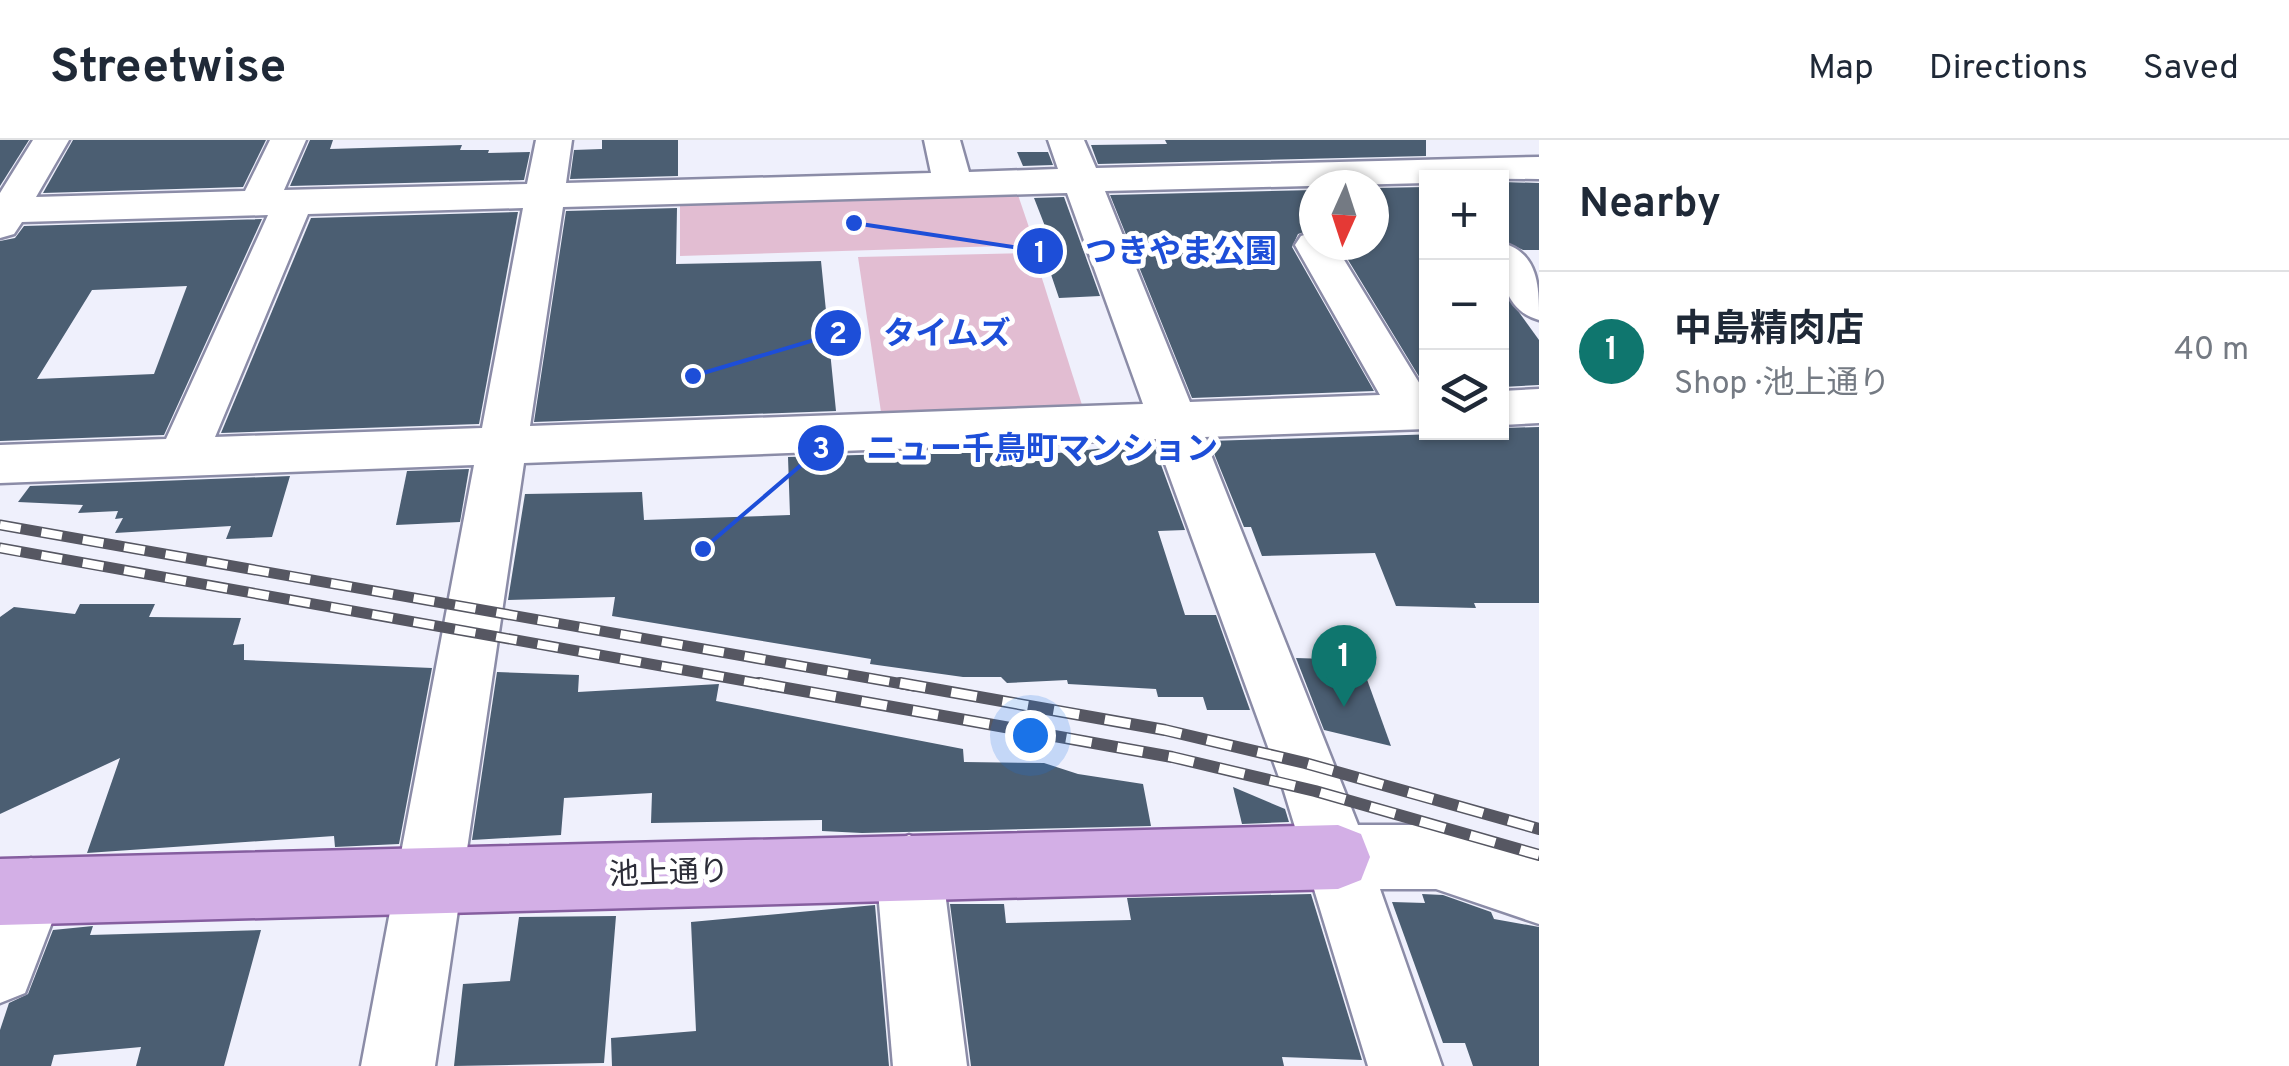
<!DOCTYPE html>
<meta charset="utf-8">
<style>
body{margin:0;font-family:Overpass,"Noto Sans JP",sans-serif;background:#f2f2f3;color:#1f2937}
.controls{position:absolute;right:30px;top:30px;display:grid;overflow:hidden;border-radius:0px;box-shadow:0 2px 8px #0004}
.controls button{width:90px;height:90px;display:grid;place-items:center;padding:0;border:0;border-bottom:2px solid #e0e1e3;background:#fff;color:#1f2937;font:50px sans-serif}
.compass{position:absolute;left:1299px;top:30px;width:90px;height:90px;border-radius:50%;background:#fff;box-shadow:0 2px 8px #0004;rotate:183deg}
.you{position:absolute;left:1030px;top:595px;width:35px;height:35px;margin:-25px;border:8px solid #fff;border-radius:50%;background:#1a73e8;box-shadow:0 0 0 15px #1a73e833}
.badge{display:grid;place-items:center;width:65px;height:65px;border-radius:50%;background:#0f766e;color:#fff;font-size:32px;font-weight:700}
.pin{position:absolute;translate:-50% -82px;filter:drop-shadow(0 2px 5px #0008)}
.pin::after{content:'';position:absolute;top:52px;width:35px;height:30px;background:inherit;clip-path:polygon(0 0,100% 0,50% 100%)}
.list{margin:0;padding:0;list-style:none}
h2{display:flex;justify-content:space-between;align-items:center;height:130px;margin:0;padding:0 40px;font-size:42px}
h2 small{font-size:32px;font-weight:400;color:#747a83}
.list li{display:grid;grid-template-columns:65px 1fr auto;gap:30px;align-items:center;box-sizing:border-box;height:160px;padding:0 40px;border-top:2px solid #e0e1e3}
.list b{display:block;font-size:38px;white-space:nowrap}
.list p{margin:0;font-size:32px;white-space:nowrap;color:#747a83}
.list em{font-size:32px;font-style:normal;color:#747a83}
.icon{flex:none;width:55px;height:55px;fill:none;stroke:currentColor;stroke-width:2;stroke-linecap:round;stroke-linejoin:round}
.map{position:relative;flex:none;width:1539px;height:926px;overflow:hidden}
header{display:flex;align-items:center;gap:60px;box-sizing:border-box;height:140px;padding:0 50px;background:#fff;border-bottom:2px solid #e0e1e3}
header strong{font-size:48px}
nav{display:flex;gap:55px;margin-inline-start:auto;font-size:35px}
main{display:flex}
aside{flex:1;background:#fff}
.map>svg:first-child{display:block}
</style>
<header>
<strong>Streetwise</strong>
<nav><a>Map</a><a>Directions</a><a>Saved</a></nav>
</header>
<main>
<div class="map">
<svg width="1539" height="926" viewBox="0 0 1539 926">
<rect width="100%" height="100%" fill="#eff0fc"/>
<!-- green -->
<g fill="#e2bdd2">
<polygon points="1017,52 1035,105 680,116 680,62"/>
<polygon points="1034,113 1082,265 881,272 858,117"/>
</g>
<!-- building -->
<g fill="#4b5e72" fill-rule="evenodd">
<polygon points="0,0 29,0 0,46"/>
<polygon points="73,0 266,0 243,47 43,53"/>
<polygon points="310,0 333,0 330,9 462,5 460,10 489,10 488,13 530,12 524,40 290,46"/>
<polygon points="602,0 678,0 678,36 570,39 574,10 602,9"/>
<polygon points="1165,0 1426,0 1426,16 1098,24 1091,5 1167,4"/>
<polygon points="1017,12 1048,12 1053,25 1023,26"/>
<polygon points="1502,42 1539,43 1539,110 1523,110 1502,100"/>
<polygon points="1426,47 1426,248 1339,105 1374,105 1374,48"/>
<polygon points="1314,50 1314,89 1298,94 1292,107 1374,251 1192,258 1110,55"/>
<polygon points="1064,57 1100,156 1059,158 1039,99 1050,99 1034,58"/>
<polygon points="677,68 676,124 821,121 836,271 534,282 566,71"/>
<polygon points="518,72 479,284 221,293 311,78"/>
<path d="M262,79L164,295L0,301V101L15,98L24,86ZM187,146L154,234L37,239L92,150Z"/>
<polygon points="1502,149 1539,200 1539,245 1502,247"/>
<polygon points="1539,287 1539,463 1474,463 1476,468 1396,466 1375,413 1262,416 1251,387 1244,387 1209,301 1502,292 1502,288"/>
<polygon points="1153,303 1185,390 1158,391 1185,475 1216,475 1250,570 1207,570 1203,557 1158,557 1156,549 1068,544 1067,540 1007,543 1001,537 963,537 870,524 871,519 612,476 615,457 508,460 525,354 642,352 644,380 790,375 788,317 1035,310 1039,315"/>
<polygon points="469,329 460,382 396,385 407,331"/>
<polygon points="290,336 272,397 226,399 231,386 115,393 123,378 115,379 118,371 78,373 83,365 18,362 30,346"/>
<polygon points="80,464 155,464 149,477 241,478 233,505 244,504 244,520 432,528 399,704 335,707 334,696 87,713 120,618 0,674 0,477 14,467 75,474"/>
<polygon points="1296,518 1360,520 1391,606 1324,590"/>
<polygon points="497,532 579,535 578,552 719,544 716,561 963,609 964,622 1044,623 1078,634 1143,644 1151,686 862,693 822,691 822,680 651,683 652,653 564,658 561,695 472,700"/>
<polygon points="1233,647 1285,669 1289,682 1242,684"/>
<polygon points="1311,754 1362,920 1282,917 1284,926 971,926 950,764 1004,764 1006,783 1131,780 1127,758"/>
<polygon points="1422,754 1443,755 1491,772 1494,779 1539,787 1539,926 1473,926 1465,903 1443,903 1392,762 1425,763"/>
<polygon points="875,765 889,926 612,926 611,898 696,891 691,782"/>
<polygon points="616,776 604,923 454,926 463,844 510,841 519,777"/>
<polygon points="93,786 90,795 261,790 224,926 136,926 141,907 54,915 51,926 0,926 0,890 9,863 28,854 53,790"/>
</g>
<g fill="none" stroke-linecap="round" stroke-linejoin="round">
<defs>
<g id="minor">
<path d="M33,0H69L36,57L245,51L270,0H306L284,50L527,44L536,0H572L566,43L931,33L924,0H960L969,32L1058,29L1048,0H1084L1096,28L1539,17V39L1426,38V43L1105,51L1190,262L1380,255L1295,105L1301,96L1314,92V105H1335L1426,254V289L1204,297L1358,685H1436L1539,718V784L1436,749H1380L1442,926H1368L1284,651L1156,299L524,323L435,926H361L474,325L0,343V305L166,299L268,75L22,82L14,94L0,98V53ZM1067,53L1143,264L530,286L563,67ZM523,68L482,288L215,297L308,74Z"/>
<path d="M1502,103C1539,113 1539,147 1539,180C1503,170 1500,135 1502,103Z"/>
<polygon points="1539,249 1539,283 1502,285 1502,251"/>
<polygon points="909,695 932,705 942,728 967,926 893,926 876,728 886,705"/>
<polygon points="31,718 54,728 64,751 25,853 0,863 0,745 8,728"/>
</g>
<polygon id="major" points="1338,685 1361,694 1370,717 1361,740 1338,749 0,785 0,719"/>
</defs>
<!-- minor casing -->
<use href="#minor" stroke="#8b8ca7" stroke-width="5"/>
<!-- major casing -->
<use href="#major" stroke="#855e9f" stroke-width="5"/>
<!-- minor -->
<use href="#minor" fill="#fff" fill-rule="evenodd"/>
<!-- major -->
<use href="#major" fill="#d3afe6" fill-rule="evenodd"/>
<defs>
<g id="rail-far1">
<polyline points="0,385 914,546"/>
<polyline points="0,408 773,546"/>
</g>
<g id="rail">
<polyline points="759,543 1172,617 1315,651 1539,715"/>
<polyline points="900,543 1165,590 1305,623 1539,689"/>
</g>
</defs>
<!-- rail-far1 casing -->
<use href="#rail-far1" stroke="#565762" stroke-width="11"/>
<!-- rail casing -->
<use href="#rail" stroke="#565762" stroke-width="12"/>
<!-- rail-far1 -->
<use href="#rail-far1" stroke="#fff" stroke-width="8" stroke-dasharray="21" stroke-linecap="butt"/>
<!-- rail -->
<use href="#rail" stroke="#fff" stroke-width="9" stroke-dasharray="26" stroke-linecap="butt"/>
</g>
<g text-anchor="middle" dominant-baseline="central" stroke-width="10" stroke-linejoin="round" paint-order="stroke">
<!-- street labels -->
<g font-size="30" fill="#2c2d38" stroke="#fff">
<text transform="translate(669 735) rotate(-2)">池上通り</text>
</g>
</g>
<!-- callouts -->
<path fill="none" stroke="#1d4ed8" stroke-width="4" d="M854 83L1040 111M693 236L838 193M703 409L821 308"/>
<g fill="#1d4ed8" stroke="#fff" stroke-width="4">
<circle cx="854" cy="83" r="10"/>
<circle cx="693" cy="236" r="10"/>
<circle cx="703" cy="409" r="10"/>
<circle cx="1040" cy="111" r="25"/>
<circle cx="838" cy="193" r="25"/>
<circle cx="821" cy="308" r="25"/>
</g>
<g font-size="30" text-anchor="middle" font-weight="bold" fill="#fff">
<text x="1040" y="122">1</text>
<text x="838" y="203">2</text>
<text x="821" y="318">3</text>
</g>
<g font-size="32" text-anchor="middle" font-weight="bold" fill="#1d4ed8" stroke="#fff" stroke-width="10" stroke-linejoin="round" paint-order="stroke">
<text x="1181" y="122">つきやま公園</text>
<text x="947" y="204">タイムズ</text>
<text x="1042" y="319">ニュー千鳥町マンション</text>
</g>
</svg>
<div class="controls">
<button>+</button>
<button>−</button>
<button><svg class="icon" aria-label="layers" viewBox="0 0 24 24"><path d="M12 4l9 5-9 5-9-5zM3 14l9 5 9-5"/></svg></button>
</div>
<svg class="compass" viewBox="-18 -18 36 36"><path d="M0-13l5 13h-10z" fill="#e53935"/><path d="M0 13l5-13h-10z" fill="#747a83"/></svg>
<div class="you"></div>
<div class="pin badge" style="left:1344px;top:567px">1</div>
</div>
<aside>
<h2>Nearby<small></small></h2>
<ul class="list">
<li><span class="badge">1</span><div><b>中島精肉店</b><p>Shop · 池上通り</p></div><em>40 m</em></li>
</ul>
</aside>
</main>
